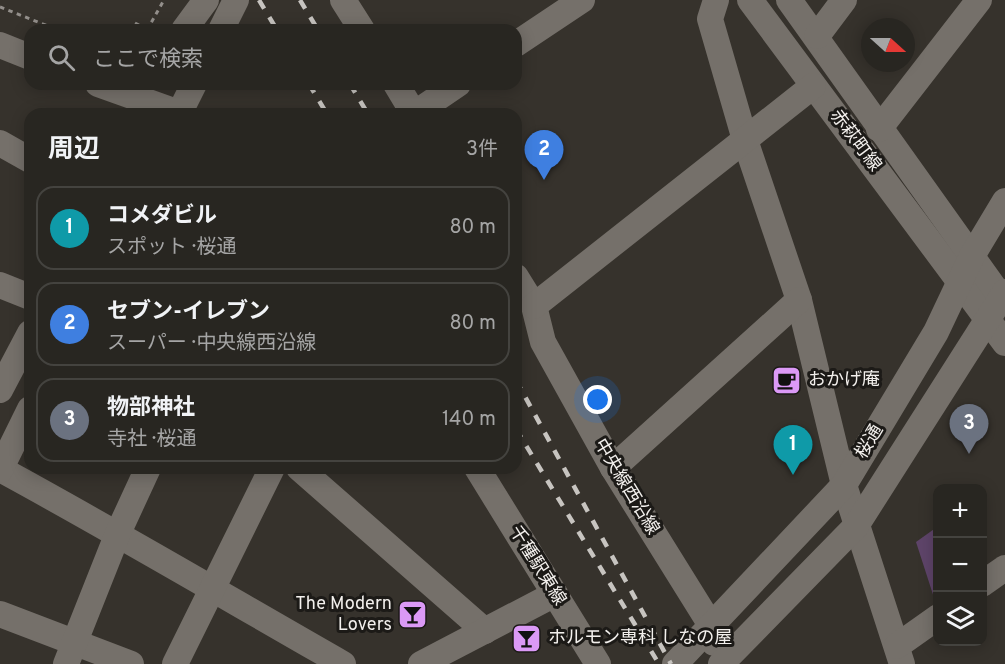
<!DOCTYPE html>
<html lang="ja">
<meta charset="utf-8">
<style>
body{margin:0;font-family:Overpass,"Noto Sans JP",sans-serif;background:#302e2a;color:#f1f3f6}
.controls{position:absolute;right:18px;bottom:18px;display:grid;overflow:hidden;border-radius:12px;box-shadow:0 3px 15px #0003}
.controls button{width:54px;height:54px;display:grid;place-items:center;padding:0;border:0;border-bottom:2px solid #44433f;background:#282621;color:#f1f3f6;font:30px sans-serif}
.compass{position:absolute;left:861px;top:18px;width:54px;height:54px;border-radius:50%;background:#282621;box-shadow:0 3px 15px #0003;rotate:111deg}
.you{position:absolute;left:598px;top:400px;width:21px;height:21px;margin:-15px;border:4px solid #fff;border-radius:50%;background:#1a73e8;box-shadow:0 0 0 9px #1a73e833}
.badge{display:grid;place-items:center;width:39px;height:39px;border-radius:50%;background:#db99f6;color:#fff;font-size:20px;font-weight:700}
.pin{position:absolute;translate:-50% -50px;filter:drop-shadow(0 2px 3px #0008)}
.pin::after{content:'';position:absolute;top:32px;width:21px;height:18px;background:inherit;clip-path:polygon(0 0,100% 0,50% 100%)}
.list{margin:0;padding:0;list-style:none}
h2{display:flex;justify-content:space-between;align-items:center;height:78px;margin:0;padding:0 24px;font-size:26px}
h2 small{font-size:20px;font-weight:400;color:#a5a5a5}
.list li{display:grid;grid-template-columns:39px 1fr auto;gap:18px;align-items:center;box-sizing:border-box;height:84px;margin:0 12px 12px;padding:0 12px;border:2px solid #44433f;border-radius:18px}
.list b{display:block;font-size:22px;white-space:nowrap}
.list p{margin:0;font-size:20px;white-space:nowrap;color:#a5a5a5}
.list em{font-size:20px;font-style:normal;color:#a5a5a5}
.icon{flex:none;width:33px;height:33px;fill:none;stroke:currentColor;stroke-width:2;stroke-linecap:round;stroke-linejoin:round}
.map{position:relative;flex:none;width:1005px;height:664px;overflow:hidden}
.search{position:absolute;background:#282621;box-shadow:0 3px 15px #0003;left:24px;top:24px;width:498px;height:66px;display:flex;align-items:center;gap:15px;box-sizing:border-box;padding:0 21px;border-radius:18px;color:#a5a5a5;font-size:22px}
.panel{position:absolute;background:#282621;box-shadow:0 3px 15px #0003;left:24px;top:108px;width:498px;height:366px;border-radius:18px}
.map>svg:first-child{display:block}
</style>
<div class="map">
<svg width="1005" height="664" viewBox="0 0 1005 664">
<rect width="100%" height="100%" fill="#36322c"/>
<!-- green -->
<polygon fill="#5e4469" points="937,527 938,607 937,607 916,542"/>
<g fill="none" stroke-linecap="round" stroke-linejoin="round">
<!-- path -->
<g stroke="#938f8b" stroke-width="3" stroke-dasharray="4.5 4.5" stroke-linecap="butt">
<polyline points="0,7 58,30"/>
<polyline points="135,23 148,30"/>
<polyline points="147,30 164,0"/>
</g>
<!-- minor -->
<g stroke="#75706a" stroke-width="26">
<polyline points="343,0 362,30"/>
<polyline points="716,0 710,19 745,140 799,300 844,485 902,664"/>
<polyline points="750,0 1005,343"/>
<polyline points="789,0 1005,303"/>
<polyline points="184,30 206,0"/>
<polyline points="221,30 236,0"/>
<polyline points="817,36 844,0"/>
<polyline points="516,44 582,0"/>
<polyline points="0,45 30,57"/>
<polyline points="98,84 182,114"/>
<polyline points="396,84 414,114"/>
<polyline points="179,114 194,84"/>
<polyline points="414,114 458,84"/>
<polyline points="879,129 979,0"/>
<polyline points="0,143 30,160"/>
<polyline points="516,277 534,306 543,342 613,468 712,627 714,643"/>
<polyline points="0,285 30,297"/>
<polyline points="534,306 813,86"/>
<polyline points="0,390 30,333"/>
<polyline points="299,468 485,631"/>
<polyline points="477,468 598,664"/>
<polyline points="613,468 799,300"/>
<path d="M0,469C116,532 229,599 343,664"/>
<polyline points="0,470 30,409"/>
<polyline points="982,584 1005,568"/>
<polyline points="0,614 131,664"/>
<polyline points="897,646 938,617"/>
<polyline points="66,664 118,533 148,468"/>
<polyline points="175,664 272,468"/>
<polyline points="421,664 555,594"/>
<polyline points="675,664 844,485 936,332 972,256 1005,201"/>
<polyline points="721,664 856,526 1005,292"/>
</g>
<!-- rail -->
<g stroke="#c7c4c0" stroke-width="4.5" stroke-dasharray="10 10" stroke-linecap="butt">
<polyline points="259,0 277,30"/>
<polyline points="300,0 318,30"/>
<polyline points="309,84 327,114"/>
<polyline points="350,84 368,114"/>
<polyline points="516,380 671,664"/>
<polyline points="516,429 659,664"/>
</g>
</g>
<!-- icons -->
<defs>
<symbol id="cafe-square" viewBox="-11 -11 22 22"><rect x="-9" y="-9" width="18" height="18" rx="4" fill="#db99f6" stroke="#1c1a17"/><path d="M-5.5-4.5H6V0H3Q3 3.5 0 3.5H-2.5Q-5.5 3.5-5.5 0ZM3-3.2v2h1.7v-2ZM-6 4.5H4V6H-6Z" fill="#111"/></symbol>
<symbol id="bar-square" viewBox="-11 -11 22 22"><rect x="-9" y="-9" width="18" height="18" rx="4" fill="#db99f6" stroke="#1c1a17"/><path d="M-6-5H6L.8 .8V4.5H3.5V6h-7V4.5H-.8V.8Z" fill="#111"/></symbol>
</defs>
<g fill-rule="evenodd">
<use href="#cafe-square" x="770" y="364" width="33" height="33"/>
<use href="#bar-square" x="396" y="598" width="33" height="33"/>
<use href="#bar-square" x="510" y="622" width="33" height="33"/>
</g>
<g text-anchor="middle" dominant-baseline="central" stroke-width="6" stroke-linejoin="round" paint-order="stroke">
<!-- street labels -->
<g font-size="18" fill="#f3f0ed" stroke="#1c1a17">
<text transform="translate(855 141) rotate(53)">赤萩町線</text>
<text transform="translate(870 442) rotate(-59)">桜通</text>
<text transform="translate(626 487) rotate(59)">中央線西沿線</text>
<text transform="translate(537 566) rotate(58)">千種駅東線</text>
</g>
<!-- poi labels -->
<g font-size="18" fill="#f3f0ed" stroke="#1c1a17" text-anchor="start">
<text x="808" y="380">おかげ庵</text>
<text x="392" y="604" text-anchor="end">The Modern<tspan x="392" dy="21">Lovers</tspan></text>
<text x="548" y="638">ホルモン専科 しなの屋</text>
</g>
</g>
</svg>
<div class="controls">
<button>+</button>
<button>−</button>
<button><svg class="icon" aria-label="layers" viewBox="0 0 24 24"><path d="M12 4l9 5-9 5-9-5zM3 14l9 5 9-5"/></svg></button>
</div>
<svg class="compass" viewBox="-18 -18 36 36"><path d="M0-13l5 13h-10z" fill="#e53935"/><path d="M0 13l5-13h-10z" fill="#a5a5a5"/></svg>
<div class="you"></div>
<div class="pin badge" style="left:793px;top:475px;background:#0f9aa8">1</div>
<div class="pin badge" style="left:544px;top:180px;background:#3f7fe0">2</div>
<div class="pin badge" style="left:969px;top:454px;background:#6b7280">3</div>
<div class="search"><svg class="icon" aria-label="search" viewBox="0 0 24 24"><circle cx="10" cy="10" r="6"/><path d="M15 15l6 6"/></svg>ここで検索</div>
<section class="panel">
<h2>周辺<small>3件</small></h2>
<ul class="list">
<li><span class="badge" style="background:#0f9aa8">1</span><div><b>コメダビル</b><p>スポット · 桜通</p></div><em>80 m</em></li>
<li><span class="badge" style="background:#3f7fe0">2</span><div><b>セブン-イレブン</b><p>スーパー · 中央線西沿線</p></div><em>80 m</em></li>
<li><span class="badge" style="background:#6b7280">3</span><div><b>物部神社</b><p>寺社 · 桜通</p></div><em>140 m</em></li>
</ul>
</section>
</div>
